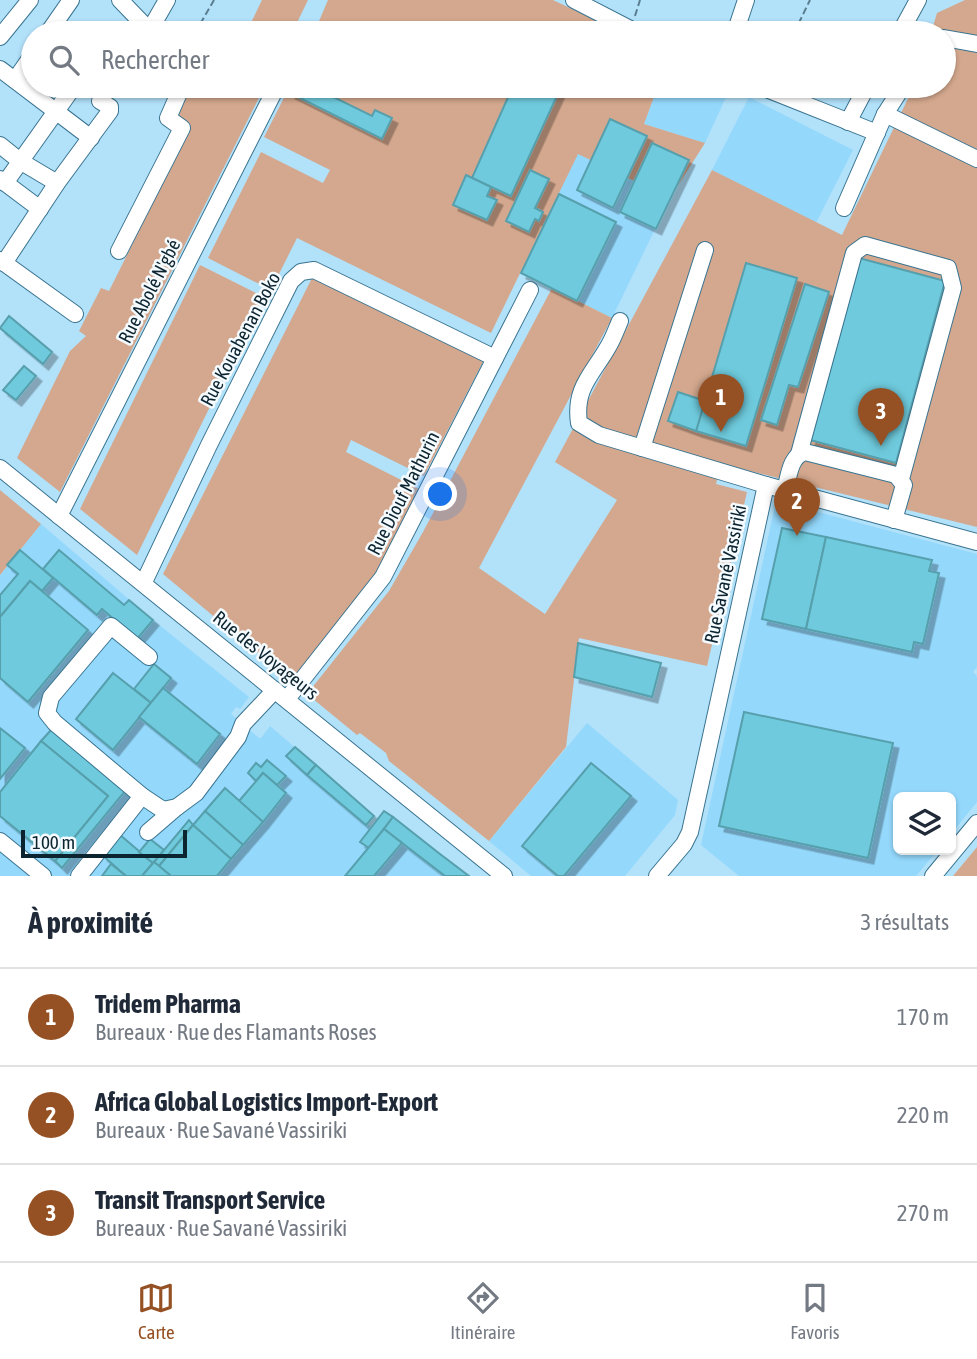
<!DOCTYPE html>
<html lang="fr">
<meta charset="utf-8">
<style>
body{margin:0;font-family:"Asap Condensed",sans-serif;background:#f2f2f3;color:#1f2937}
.controls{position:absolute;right:21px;bottom:21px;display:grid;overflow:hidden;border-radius:10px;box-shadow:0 2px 5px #0004}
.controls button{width:63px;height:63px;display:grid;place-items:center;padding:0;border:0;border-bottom:2px solid #e0e1e3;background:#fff;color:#1f2937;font:35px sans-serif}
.scale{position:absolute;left:21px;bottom:18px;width:166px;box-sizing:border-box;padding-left:7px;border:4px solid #0c2430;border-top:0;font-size:19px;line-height:24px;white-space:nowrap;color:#0c2430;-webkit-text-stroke:5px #f5fbfe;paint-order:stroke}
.you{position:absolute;left:441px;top:495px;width:24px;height:24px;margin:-18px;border:5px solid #fff;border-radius:50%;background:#1a73e8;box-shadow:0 0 0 10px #1a73e833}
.badge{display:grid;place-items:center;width:46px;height:46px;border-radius:50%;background:#955123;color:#fff;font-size:23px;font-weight:700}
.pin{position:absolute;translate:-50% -58px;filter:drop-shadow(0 2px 4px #0008)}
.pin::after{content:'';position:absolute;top:37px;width:24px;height:21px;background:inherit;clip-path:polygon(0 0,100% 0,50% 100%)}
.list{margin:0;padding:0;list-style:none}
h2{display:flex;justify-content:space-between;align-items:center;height:91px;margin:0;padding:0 28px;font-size:30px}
h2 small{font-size:23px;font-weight:400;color:#747a83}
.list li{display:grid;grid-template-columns:46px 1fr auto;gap:21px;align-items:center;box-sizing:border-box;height:98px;padding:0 28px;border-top:2px solid #e0e1e3}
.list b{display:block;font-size:26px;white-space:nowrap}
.list p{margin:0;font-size:23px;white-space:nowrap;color:#747a83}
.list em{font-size:23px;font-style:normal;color:#747a83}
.icon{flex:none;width:38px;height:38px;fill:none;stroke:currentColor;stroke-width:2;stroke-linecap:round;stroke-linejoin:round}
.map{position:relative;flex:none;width:977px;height:876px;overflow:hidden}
.search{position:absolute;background:#fff;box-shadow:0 2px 5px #0004;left:21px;right:21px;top:21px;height:77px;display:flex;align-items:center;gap:18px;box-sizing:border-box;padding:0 24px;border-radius:38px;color:#747a83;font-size:26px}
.sheet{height:385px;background:#fff}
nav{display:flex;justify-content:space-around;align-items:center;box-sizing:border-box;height:98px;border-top:2px solid #e0e1e3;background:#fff;font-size:19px;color:#747a83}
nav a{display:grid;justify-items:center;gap:4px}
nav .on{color:#955123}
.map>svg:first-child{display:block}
</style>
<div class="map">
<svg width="977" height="876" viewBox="0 0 977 876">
<defs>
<filter id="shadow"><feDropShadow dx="5.5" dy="5.5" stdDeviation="0" flood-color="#0004"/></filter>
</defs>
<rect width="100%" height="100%" fill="#b2e1fa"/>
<!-- built -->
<g fill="#94d8fc">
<polygon points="658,86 731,86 705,143 644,124"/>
<polygon points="749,97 853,150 816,223 712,170"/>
<polygon points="554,142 670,198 612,318 521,273 534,245"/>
<polygon points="776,501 977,554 977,667 973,672 977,676 977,802 951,834 951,797 898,797 898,850 938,850 916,876 739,876 701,845"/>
<polygon points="41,524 153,620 249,697 240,709 236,707 231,714 259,738 261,738 270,726 374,816 367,823 371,827 384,811 469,876 0,876 0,575"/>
<polygon points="587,723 678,800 675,815 625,876 531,876 489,841"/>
</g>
<!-- green -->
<g fill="#d4a88e">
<polygon points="262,0 308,0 292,33 246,33"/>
<polygon points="328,0 553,0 623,33 314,33"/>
<polygon points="965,0 977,0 977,527 721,464 716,484 747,492 707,666 579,638 566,747 489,841 389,761 386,753 360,733 357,735 307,694 389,591 423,532 552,288 612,318 479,568 545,614 617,500 555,462 712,170 842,235 914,86 944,86 944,33 931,33 937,13"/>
<polygon points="187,86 265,86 60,492 17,458 70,351 86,336 79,331 101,288 109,291 153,203 149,200 186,126 171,117"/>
<polygon points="290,86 658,86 644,124 705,143 670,198 578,154 491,333 297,238 271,290 208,258 261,152 323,183 330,170 264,137"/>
<polygon points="200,265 264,297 137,555 80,509"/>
<polygon points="312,278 485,358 424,476 351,440 346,452 419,489 375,577 291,681 163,574"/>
<polygon points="0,490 41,524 0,575"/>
<polygon points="977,847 977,876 953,876"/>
</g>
<!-- building -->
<g fill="#6ecadc" stroke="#579fac" stroke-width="2" filter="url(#shadow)">
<polygon points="294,86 311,86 372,116 375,110 392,118 382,139 290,93"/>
<polygon points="513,86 561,87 511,196 472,178"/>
<polygon points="610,119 647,136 613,208 577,190"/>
<polygon points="652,143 689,160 656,229 620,212"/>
<polygon points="530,170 549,179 535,208 543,212 539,221 535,219 529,232 506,221"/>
<polygon points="466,175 491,187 487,196 497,200 487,220 453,205"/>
<polygon points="559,194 616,222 577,301 521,273"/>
<polygon points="859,258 945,281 896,463 810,440"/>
<polygon points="746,263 797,278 746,446 696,431"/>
<polygon points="805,284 829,292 798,387 789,385 777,425 761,420"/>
<polygon points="9,316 52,352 43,364 0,328"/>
<polygon points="24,366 36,376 16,400 3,390"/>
<polygon points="678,392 705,401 696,431 668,421"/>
<polygon points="782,528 826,537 806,629 762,619"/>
<polygon points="826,537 932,560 929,571 939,573 923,644 914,642 912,652 806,629"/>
<polygon points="20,550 53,578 42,591 30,581 0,617 0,595 18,574 7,565"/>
<polygon points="59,550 124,605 129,600 153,620 137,639 102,609 97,615 43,569"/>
<polygon points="30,581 88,630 28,702 0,678 0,617"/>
<polygon points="578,643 661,663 652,697 574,677"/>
<polygon points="154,664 171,678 151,703 134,689"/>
<polygon points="113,673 151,703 113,750 76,719"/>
<polygon points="163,688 220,734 197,764 139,717"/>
<polygon points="744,712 893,743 868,858 719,826"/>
<polygon points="0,728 25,748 0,779"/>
<polygon points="52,729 126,790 62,868 55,861 108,796 41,741"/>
<polygon points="41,741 108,796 55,861 0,816 0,792"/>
<polygon points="295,747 316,765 307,775 286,756"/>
<polygon points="267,760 286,776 277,785 263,773 256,781 248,773 256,763 261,767"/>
<polygon points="591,763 631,796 564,876 558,876 522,846"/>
<polygon points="316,765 374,816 366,825 307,775"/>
<polygon points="263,773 286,793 263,822 239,801"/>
<polygon points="225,788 263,822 243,845 205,811"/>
<polygon points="205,811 243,845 231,859 193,825"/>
<polygon points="384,811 393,817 369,848 360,842"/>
<polygon points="393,817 440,854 469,876 445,876 384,829"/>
<polygon points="189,820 193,825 159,866 154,862"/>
<polygon points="193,825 231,859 217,876 171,876 159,866"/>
<polygon points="384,829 402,843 374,876 345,876"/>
<polygon points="119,834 153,863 142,876 126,876 102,855"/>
<polygon points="150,839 164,850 153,863 139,852"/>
<polygon points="154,862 159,866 171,876 142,876"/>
<polygon points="111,864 126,876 102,876"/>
</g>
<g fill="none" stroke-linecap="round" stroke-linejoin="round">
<defs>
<g id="minor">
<polyline points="120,0 150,31"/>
<polyline points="574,0 638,33"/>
<polyline points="48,33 71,0"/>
<polyline points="148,33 167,0"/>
<polyline points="735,33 746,0"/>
<polyline points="900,33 918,0"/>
<polyline points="0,37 30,0"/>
<polyline points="944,38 977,44"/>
<polyline points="0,69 91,138"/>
<polyline points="15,80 33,54"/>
<polyline points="759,86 877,133"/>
<polyline points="885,114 977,159"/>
<polyline points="848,122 867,86"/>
<polyline points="0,145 20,161 57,183"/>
<polyline points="0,179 40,209"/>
<polyline points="5,183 74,86"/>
<polyline points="844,208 885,114 903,86"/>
<polyline points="119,251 182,128 168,118 182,86"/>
<polyline points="0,260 75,314"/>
<polyline points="4,263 57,183 110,111 110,107 100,101 110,86"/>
<path d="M620,321C616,330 613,339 608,347C592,375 574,388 579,423L599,435L766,485"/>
<polyline points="642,448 705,250"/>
<polyline points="799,454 854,253 865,245 948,268 953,288 901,479"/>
<polyline points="0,468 504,876"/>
<path d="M785,490C789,476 790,456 805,452L896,475L904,485L894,520"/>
<polyline points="59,516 277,86"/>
<polyline points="144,582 209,445 291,281 301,272 314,270 495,358"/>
<polyline points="149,657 111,626 51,697 47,713 55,723 142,796 163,810 177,807 196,793 238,737 243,724 275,690"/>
<polyline points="287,699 383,577 530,290"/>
<polyline points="148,832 177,807"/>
<polyline points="0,841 43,876"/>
<polyline points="79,876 142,796"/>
<polyline points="657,876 684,844 690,832 766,485 977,542"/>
<polyline points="933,876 977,823"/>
</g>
</defs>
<!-- minor casing -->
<use href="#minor" stroke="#3a7490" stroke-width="18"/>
<!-- path -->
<g stroke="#5b7e90" stroke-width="2" stroke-dasharray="7 3.5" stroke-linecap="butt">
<polyline points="635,16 640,0"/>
<polyline points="195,33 214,0"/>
<polyline points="794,33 810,0"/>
</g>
<!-- minor -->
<use href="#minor" stroke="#fff" stroke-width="16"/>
</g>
<g text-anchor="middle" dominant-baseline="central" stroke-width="5" stroke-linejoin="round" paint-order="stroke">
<!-- street labels -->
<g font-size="19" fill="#0c2430" stroke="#f5fbfe">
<text transform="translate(149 291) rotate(-63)">Rue Abolé N'gbé</text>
<text transform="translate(240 339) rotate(-62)">Rue Kouabenan Boko</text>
<text transform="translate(403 493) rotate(-63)">Rue Diouf Mathurin</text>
<text transform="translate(725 574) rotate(-78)">Rue Savané Vassiriki</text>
<text transform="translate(266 655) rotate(39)">Rue des Voyageurs</text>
</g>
</g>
</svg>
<div class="controls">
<button><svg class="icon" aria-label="layers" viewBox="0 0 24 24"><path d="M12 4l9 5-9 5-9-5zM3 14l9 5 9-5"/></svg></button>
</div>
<div class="scale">100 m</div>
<div class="you"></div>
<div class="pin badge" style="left:721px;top:432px">1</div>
<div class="pin badge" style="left:797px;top:536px">2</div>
<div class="pin badge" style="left:881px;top:446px">3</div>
<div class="search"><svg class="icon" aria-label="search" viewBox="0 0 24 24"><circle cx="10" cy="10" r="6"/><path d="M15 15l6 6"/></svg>Rechercher</div>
</div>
<section class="sheet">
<h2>À proximité<small>3 résultats</small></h2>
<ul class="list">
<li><span class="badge">1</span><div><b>Tridem Pharma</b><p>Bureaux · Rue des Flamants Roses</p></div><em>170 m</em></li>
<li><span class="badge">2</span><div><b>Africa Global Logistics Import-Export</b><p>Bureaux · Rue Savané Vassiriki</p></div><em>220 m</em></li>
<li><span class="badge">3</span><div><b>Transit Transport Service</b><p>Bureaux · Rue Savané Vassiriki</p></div><em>270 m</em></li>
</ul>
</section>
<nav>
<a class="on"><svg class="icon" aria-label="map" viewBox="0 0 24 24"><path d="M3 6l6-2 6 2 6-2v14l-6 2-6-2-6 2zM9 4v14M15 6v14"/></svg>Carte</a>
<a><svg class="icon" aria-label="directions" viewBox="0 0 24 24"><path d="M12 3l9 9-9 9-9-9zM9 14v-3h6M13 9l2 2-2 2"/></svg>Itinéraire</a>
<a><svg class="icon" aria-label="saved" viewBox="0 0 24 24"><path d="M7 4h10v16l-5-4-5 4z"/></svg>Favoris</a>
</nav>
